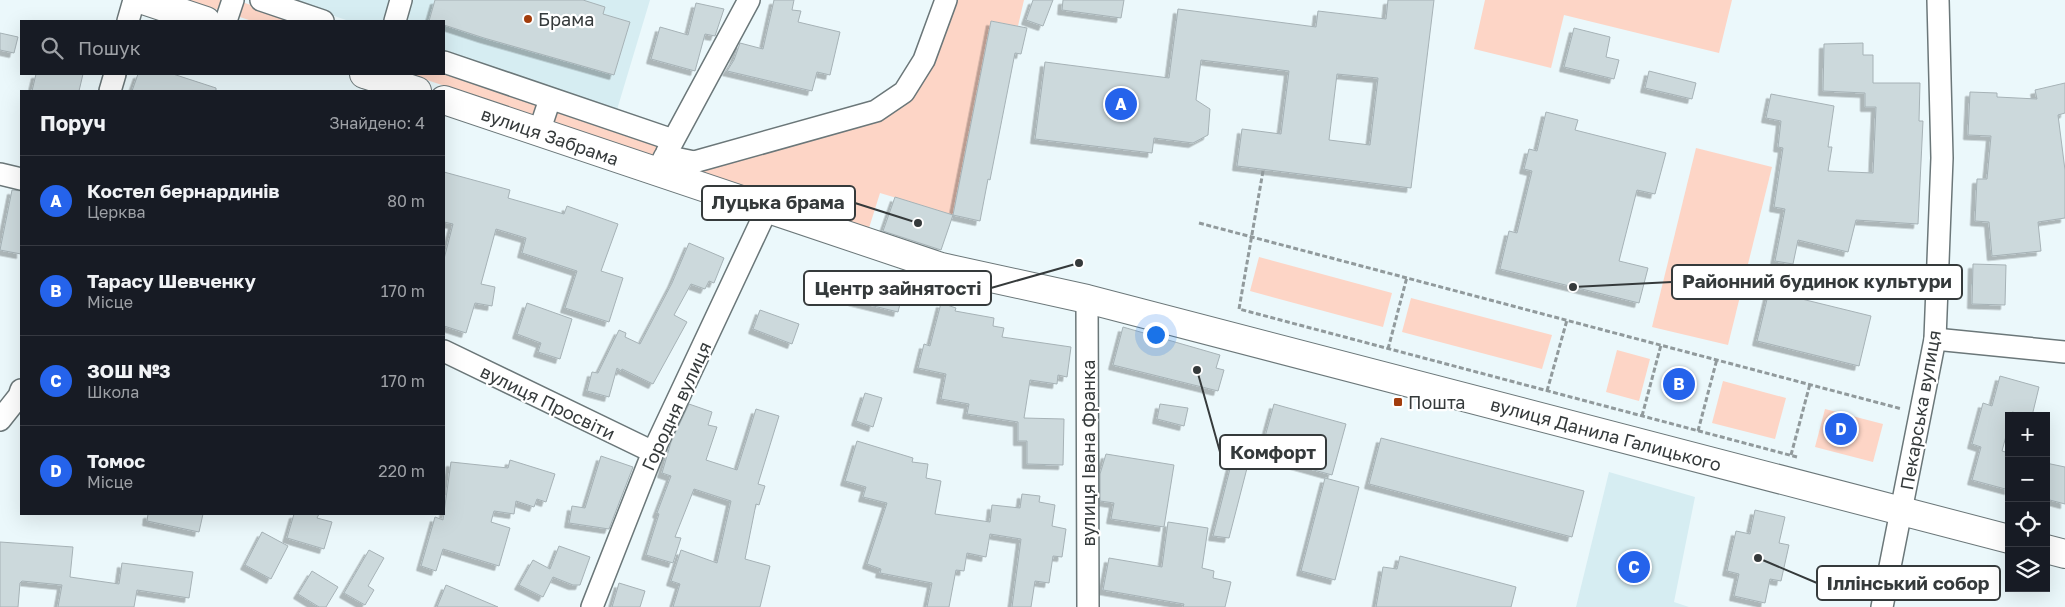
<!DOCTYPE html>
<html lang="uk">
<meta charset="utf-8">
<style>
body{margin:0;font-family:"Golos Text",sans-serif;background:#242831;color:#f1f3f6}
.controls{position:absolute;right:15px;bottom:15px;display:grid;overflow:hidden;border-radius:0px;box-shadow:0 5px 20px #0002}
.controls button{width:45px;height:45px;display:grid;place-items:center;padding:0;border:0;border-bottom:1px solid #363941;background:#171b24;color:#f1f3f6;font:25px sans-serif}
.you{position:absolute;left:1155px;top:334px;width:18px;height:18px;margin:-12px;border:4px solid #fff;border-radius:50%;background:#1a73e8;box-shadow:0 0 0 8px #1a73e833}
.badge{display:grid;place-items:center;width:32px;height:32px;border-radius:50%;background:#2563eb;color:#fff;font-size:16px;font-weight:700}
.pin{position:absolute;translate:-50% -50%;border:2px solid #fff;box-shadow:0 1px 5px #0006}
.list{margin:0;padding:0;list-style:none}
h2{display:flex;justify-content:space-between;align-items:center;height:65px;margin:0;padding:0 20px;font-size:21px}
h2 small{font-size:16px;font-weight:400;color:#9ea1a6}
.list li{display:grid;grid-template-columns:32px 1fr auto;gap:15px;align-items:center;box-sizing:border-box;height:90px;padding:0 20px;border-top:1px solid #363941}
.list b{display:block;font-size:19px;white-space:nowrap}
.list p{margin:0;font-size:16px;white-space:nowrap;color:#9ea1a6}
.list em{font-size:16px;font-style:normal;color:#9ea1a6}
.icon{flex:none;width:28px;height:28px;fill:none;stroke:currentColor;stroke-width:2;stroke-linecap:round;stroke-linejoin:round}
.map{position:relative;flex:none;width:2065px;height:607px;overflow:hidden}
.search{position:absolute;background:#171b24;box-shadow:0 5px 20px #0002;left:20px;top:20px;width:425px;height:55px;display:flex;align-items:center;gap:12px;box-sizing:border-box;padding:0 18px;border-radius:0px;color:#9ea1a6;font-size:19px}
.panel{position:absolute;background:#171b24;box-shadow:0 5px 20px #0002;left:20px;top:90px;width:425px;height:425px;border-radius:0px}
.map>svg:first-child{display:block}
</style>
<div class="map">
<svg width="2065" height="607" viewBox="0 0 2065 607">
<defs>
<filter id="shadow"><feDropShadow dx="-4.5" dy="4.5" stdDeviation="0" flood-color="#0004"/></filter>
</defs>
<rect width="100%" height="100%" fill="#ebf8fb"/>
<!-- built -->
<g fill="#d6edf2">
<polygon points="287,0 395,0 390,21 349,21"/>
<polygon points="406,0 650,0 616,113 444,54 444,21 400,21"/>
<polygon points="1609,472 1695,497 1674,602 1689,607 1576,607"/>
</g>
<!-- green -->
<g fill="#fdd5c6">
<polygon points="188,0 236,0 298,21 252,21"/>
<polygon points="956,0 1024,0 1018,26 991,21 953,215 880,193 869,228 697,170 880,119"/>
<polygon points="1485,0 1732,0 1719,53 1564,15 1551,68 1474,49"/>
<polygon points="444,71 658,144 654,156 409,74 444,74"/>
<polygon points="1696,148 1772,167 1728,345 1652,327"/>
<polygon points="1259,257 1392,293 1383,327 1250,291"/>
<polygon points="1411,298 1552,335 1542,369 1402,332"/>
<polygon points="1617,350 1650,359 1639,401 1606,392"/>
<polygon points="1723,381 1786,398 1775,439 1712,423"/>
<polygon points="1825,409 1883,424 1873,462 1815,447"/>
</g>
<!-- building -->
<g fill="#ccd9dc" stroke="#a6b2b6" fill-rule="evenodd" filter="url(#shadow)">
<polygon points="435,0 583,0 605,7 603,14 630,22 614,75 484,38 444,25 444,21 429,21"/>
<polygon points="774,0 794,0 792,10 801,11 798,22 840,32 830,75 817,72 812,91 727,71 734,60 740,43 763,49"/>
<polygon points="1033,0 1053,0 1043,26 1026,20"/>
<polygon points="1063,0 1124,0 1121,18 1062,10"/>
<path d="M1388,0H1434L1411,188L1237,166L1242,129L1281,134L1289,71L1201,60L1196,100L1210,109L1208,135L1193,143L1154,138L1152,153L1035,139L1045,62L1169,78L1178,9L1316,27L1318,11L1386,19ZM1337,74L1378,78L1370,145L1329,140Z"/>
<polygon points="696,3 724,9 715,36 705,34 695,71 651,59 660,27 688,35"/>
<polygon points="991,21 1027,28 1021,54 1015,53 990,180 988,179 980,221 953,215"/>
<polygon points="1574,28 1610,37 1606,57 1619,60 1614,79 1564,67"/>
<polygon points="0,33 18,37 14,53 0,50"/>
<polygon points="1863,43 1863,55 1873,55 1873,83 1920,83 1919,121 1923,121 1918,224 1856,220 1848,252 1798,240 1793,264 1775,261 1785,209 1774,207 1783,148 1778,147 1781,121 1766,118 1771,94 1834,106 1828,147 1832,147 1828,171 1873,173 1876,107 1865,107 1865,93 1823,91 1824,44"/>
<polygon points="1649,71 1696,83 1692,99 1645,88"/>
<polygon points="36,74 83,74 79,91 32,91"/>
<polygon points="138,74 173,74 216,88 216,91 132,91"/>
<polygon points="2065,83 2065,113 2058,115 2065,170 2065,218 2038,222 2041,251 1992,256 1989,222 1975,221 1977,179 1987,179 1991,136 1968,135 1970,92 1997,93 1997,97 2037,99 2035,90"/>
<polygon points="1546,112 1578,120 1575,130 1666,153 1655,194 1637,190 1619,261 1648,268 1639,303 1500,269 1509,231 1517,233 1532,171 1524,169 1529,149 1537,151"/>
<polygon points="444,172 510,190 508,198 564,214 567,206 618,224 601,271 623,278 609,322 565,308 577,271 522,253 526,238 496,229 481,284 495,287 492,306 475,303 466,333 444,326 444,259 453,224 444,222"/>
<polygon points="12,190 21,191 21,254 0,250"/>
<polygon points="895,197 953,215 941,250 883,231"/>
<polygon points="689,243 724,258 714,283 709,281 705,289 691,284 674,315 687,322 653,384 622,369 621,371 617,368 609,397 587,391 592,372 598,373 619,330 626,333 625,337 640,344 672,283"/>
<polygon points="1973,264 2006,265 2005,305 1972,304"/>
<polygon points="858,280 903,292 898,312 853,301"/>
<polygon points="1769,291 1871,316 1859,366 1757,341"/>
<polygon points="527,303 572,319 560,359 538,352 541,343 517,334"/>
<polygon points="941,303 956,308 955,311 994,318 993,326 1004,328 1002,337 1071,347 1067,377 1058,375 1057,384 1030,380 1024,418 1064,419 1063,465 1027,464 1027,441 1018,441 1018,422 967,414 969,404 941,399 946,374 918,368 924,344 930,346"/>
<polygon points="760,310 799,324 792,344 753,329"/>
<polygon points="1123,327 1220,355 1216,368 1224,370 1218,391 1113,365"/>
<polygon points="2000,376 2039,387 2032,416 2012,412 2011,416 2009,416 2009,425 2002,451 2009,453 2009,490 1972,480 1981,447 1972,444 1983,403 1992,406"/>
<polygon points="865,393 882,398 873,427 856,421"/>
<polygon points="689,404 712,412 708,425 717,427 706,460 737,470 756,409 779,416 758,484 765,486 759,505 756,504 745,559 770,566 760,607 673,607 680,584 671,581 681,550 717,563 731,501 694,489 675,537 681,538 673,563 646,555 659,514 657,513 671,476 662,473 671,442"/>
<polygon points="1160,404 1188,408 1184,426 1157,419"/>
<polygon points="1274,404 1346,424 1332,475 1260,455"/>
<polygon points="1238,437 1254,441 1229,538 1213,536"/>
<polygon points="1381,438 1584,491 1572,537 1369,484"/>
<polygon points="857,441 913,458 912,462 928,464 926,478 941,481 935,514 990,522 992,505 1020,508 1022,494 1040,496 1039,502 1055,505 1052,526 1066,529 1062,557 1053,556 1049,583 1035,581 1031,607 1012,607 1021,539 990,534 986,557 967,553 964,571 956,570 949,607 927,607 932,583 880,573 881,569 867,564 887,503 863,497 866,487 845,481"/>
<polygon points="1106,454 1174,465 1164,527 1111,519 1114,503 1100,501 1100,474"/>
<polygon points="601,456 633,467 609,529 569,523 572,506 585,508"/>
<polygon points="510,460 555,474 546,502 537,499 534,507 516,501 514,514 494,511 491,522 510,528 499,566 443,549 436,571 421,566 435,517 443,520 451,462 508,468"/>
<polygon points="2046,463 2065,467 2065,504 2046,499"/>
<polygon points="1325,478 1359,487 1335,580 1301,571"/>
<polygon points="1755,510 1785,517 1779,543 1789,545 1781,581 1770,579 1765,603 1734,596 1739,574 1727,571 1736,531 1750,534"/>
<polygon points="148,514 203,514 199,532 147,521"/>
<polygon points="294,514 319,514 317,518 332,522 324,549 287,538"/>
<polygon points="1168,522 1208,528 1202,568 1214,571 1213,578 1231,582 1225,607 1183,607 1184,604 1103,590 1109,558 1162,567"/>
<polygon points="262,532 288,546 271,579 245,565"/>
<polygon points="0,542 73,547 70,577 119,584 122,563 193,572 189,598 137,590 134,607 58,607 62,585 22,581 20,583 18,607 0,607"/>
<polygon points="559,546 590,557 580,585 573,585 553,577 543,597 519,585 533,560 550,569"/>
<polygon points="369,550 384,558 368,586 374,590 365,605 344,593"/>
<polygon points="1400,556 1516,587 1511,607 1376,607 1383,567 1397,569"/>
<polygon points="312,571 338,587 326,607 319,607 298,594"/>
<polygon points="619,583 645,591 640,607 612,607"/>
<polygon points="446,585 498,607 437,607"/>
</g>
<g fill="none" stroke-linecap="round" stroke-linejoin="round">
<defs>
<g id="minor">
<polyline points="261,0 323,21"/>
<polyline points="128,21 134,0"/>
<polyline points="226,21 233,0"/>
<polyline points="395,21 401,0"/>
<polyline points="444,62 673,140"/>
<polyline points="110,91 115,74"/>
<polyline points="539,132 550,99"/>
<polyline points="667,152 749,0"/>
<polyline points="657,172 665,156 694,162 876,111 904,92 924,60 946,0"/>
<polyline points="0,174 21,179"/>
<polyline points="1087,299 1088,607"/>
<polyline points="1935,339 2065,352"/>
<polyline points="444,351 653,452"/>
<polyline points="0,420 19,396 21,390"/>
<polyline points="592,607 653,452 767,209"/>
<polyline points="1882,607 1935,339 1942,158 1938,0"/>
</g>
<g id="major">
<polyline points="143,0 206,21"/>
<polyline points="364,74 417,91"/>
<polyline points="444,100 941,267 1087,299 2009,539"/>
<polyline points="2046,549 2065,554"/>
</g>
</defs>
<!-- minor casing -->
<use href="#minor" stroke="#6b7779" stroke-width="24"/>
<!-- major casing -->
<use href="#major" stroke="#6b7779" stroke-width="30"/>
<!-- path -->
<g stroke="#919a9c" stroke-width="3" stroke-dasharray="5 2.5" stroke-linecap="butt">
<polyline points="1263,171 1239,309 1797,457"/>
<polyline points="1199,223 1902,409"/>
<polyline points="1388,349 1407,277"/>
<polyline points="1547,391 1567,320"/>
<polyline points="1642,416 1661,345"/>
<polyline points="1698,431 1717,359"/>
<polyline points="1791,455 1810,384"/>
</g>
<!-- minor -->
<use href="#minor" stroke="#fff" stroke-width="21"/>
<!-- major -->
<use href="#major" stroke="#fff" stroke-width="28"/>
</g>
<!-- markers -->
<g fill="#a23d0d" stroke="#fff" stroke-width="2">
<circle cx="528" cy="19" r="5"/>
<rect x="1393" y="397" width="10" height="10" rx="2.5"/>
</g>
<g text-anchor="middle" dominant-baseline="central" stroke-width="4.5" stroke-linejoin="round" paint-order="stroke">
<!-- poi labels -->
<g font-size="18" fill="#353a3b" stroke="#fff" text-anchor="start">
<text x="538" y="19">Брама</text>
<text x="1408" y="402">Пошта</text>
</g>
<!-- street labels -->
<g font-size="18" fill="#353a3b" stroke="#fff">
<text transform="translate(550 136) rotate(19)">вулиця Забрама</text>
<text transform="translate(548 402) rotate(26)">вулиця Просвіти</text>
<text transform="translate(676 406) rotate(-65)">Городня вулиця</text>
<text transform="translate(1920 410) rotate(-80)">Пекарська вулиця</text>
<text transform="translate(1606 434) rotate(15)">вулиця Данила Галицького</text>
<text transform="translate(1088 453) rotate(-90)">вулиця Івана Франка</text>
</g>
</g>
<!-- callouts -->
<path fill="none" stroke="#353a3b" stroke-width="2" d="M918 223L855 203M1573 287L1672 282M1079 263L991 288M1197 370L1220 452M1758 558L1817 583"/>
<g fill="#353a3b" stroke="#fff" stroke-width="2">
<circle cx="918" cy="223" r="5"/>
<circle cx="1573" cy="287" r="5"/>
<circle cx="1079" cy="263" r="5"/>
<circle cx="1197" cy="370" r="5"/>
<circle cx="1758" cy="558" r="5"/>
</g>
<g fill="#fff" stroke="#353a3b" stroke-width="2">
<rect x="702" y="186" width="153" height="34" rx="5"/>
<rect x="1672" y="265" width="290" height="34" rx="5"/>
<rect x="804" y="271" width="187" height="34" rx="5"/>
<rect x="1220" y="435" width="106" height="34" rx="5"/>
<rect x="1817" y="566" width="183" height="34" rx="5"/>
</g>
<g font-size="19" text-anchor="middle" font-weight="bold" fill="#353a3b">
<text x="778" y="209">Луцька брама</text>
<text x="1817" y="288">Районний будинок культури</text>
<text x="898" y="295">Центр зайнятості</text>
<text x="1273" y="459">Комфорт</text>
<text x="1908" y="590">Іллінський собор</text>
</g>
</svg>
<div class="controls">
<button>+</button>
<button>−</button>
<button><svg class="icon" aria-label="locate" viewBox="0 0 24 24"><circle cx="12" cy="12" r="6"/><path d="M12 2v4M12 18v4M2 12h4M18 12h4"/></svg></button>
<button><svg class="icon" aria-label="layers" viewBox="0 0 24 24"><path d="M12 4l9 5-9 5-9-5zM3 14l9 5 9-5"/></svg></button>
</div>
<div class="you"></div>
<div class="pin badge" style="left:1121px;top:104px">A</div>
<div class="pin badge" style="left:1679px;top:384px">B</div>
<div class="pin badge" style="left:1634px;top:567px">C</div>
<div class="pin badge" style="left:1841px;top:429px">D</div>
<div class="search"><svg class="icon" aria-label="search" viewBox="0 0 24 24"><circle cx="10" cy="10" r="6"/><path d="M15 15l6 6"/></svg>Пошук</div>
<section class="panel">
<h2>Поруч<small>Знайдено: 4</small></h2>
<ul class="list">
<li><span class="badge">A</span><div><b>Костел бернардинів</b><p>Церква</p></div><em>80 m</em></li>
<li><span class="badge">B</span><div><b>Тарасу Шевченку</b><p>Місце</p></div><em>170 m</em></li>
<li><span class="badge">C</span><div><b>ЗОШ №3</b><p>Школа</p></div><em>170 m</em></li>
<li><span class="badge">D</span><div><b>Томос</b><p>Місце</p></div><em>220 m</em></li>
</ul>
</section>
</div>
